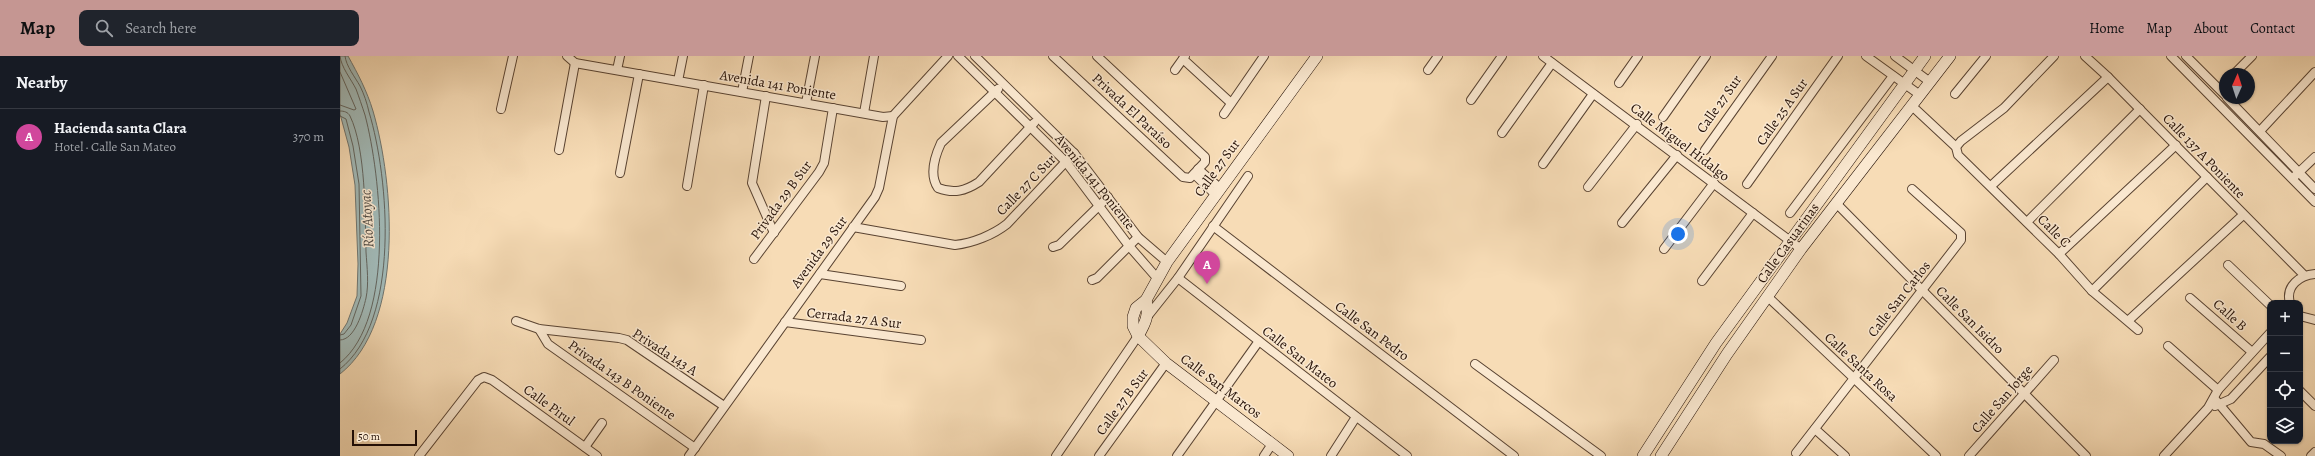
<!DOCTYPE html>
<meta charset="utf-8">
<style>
body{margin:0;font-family:Alegreya,serif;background:#20242c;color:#f1f3f6}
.controls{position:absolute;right:12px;bottom:12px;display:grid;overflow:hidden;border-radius:8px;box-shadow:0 1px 3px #0004}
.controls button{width:36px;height:36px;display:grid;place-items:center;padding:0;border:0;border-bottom:1px solid #363941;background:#171b24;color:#f1f3f6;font:20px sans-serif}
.compass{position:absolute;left:1879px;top:12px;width:36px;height:36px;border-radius:50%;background:#171b24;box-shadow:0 1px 3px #0004;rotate:3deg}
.scale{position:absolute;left:12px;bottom:10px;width:65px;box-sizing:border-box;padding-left:4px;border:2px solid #241006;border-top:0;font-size:11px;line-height:14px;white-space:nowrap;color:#241006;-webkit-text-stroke:3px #fae8d0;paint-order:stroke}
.you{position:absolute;left:1338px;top:178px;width:14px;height:14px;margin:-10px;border:3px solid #fff;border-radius:50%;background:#1a73e8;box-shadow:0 0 0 6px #1a73e833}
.badge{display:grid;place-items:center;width:26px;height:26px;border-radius:50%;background:#c59692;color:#fff;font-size:13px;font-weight:700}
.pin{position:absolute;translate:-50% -33px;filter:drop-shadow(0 1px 2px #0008)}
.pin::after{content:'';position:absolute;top:21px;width:14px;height:12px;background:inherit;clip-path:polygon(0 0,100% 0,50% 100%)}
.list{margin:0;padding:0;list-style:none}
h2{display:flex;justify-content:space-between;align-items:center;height:52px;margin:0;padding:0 16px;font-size:17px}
h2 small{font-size:13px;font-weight:400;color:#9ea1a6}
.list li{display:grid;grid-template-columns:26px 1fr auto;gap:12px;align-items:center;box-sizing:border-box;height:56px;padding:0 16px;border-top:1px solid #363941}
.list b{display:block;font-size:15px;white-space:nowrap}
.list p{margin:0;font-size:13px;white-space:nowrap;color:#9ea1a6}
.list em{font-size:13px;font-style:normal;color:#9ea1a6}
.icon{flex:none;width:22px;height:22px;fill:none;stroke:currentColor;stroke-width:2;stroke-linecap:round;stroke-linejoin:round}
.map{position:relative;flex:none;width:1975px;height:400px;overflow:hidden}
header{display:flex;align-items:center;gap:24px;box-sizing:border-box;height:56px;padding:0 20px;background:#c59692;color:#111}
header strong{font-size:19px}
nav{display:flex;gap:22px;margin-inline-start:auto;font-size:14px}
.search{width:280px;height:36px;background:#20242c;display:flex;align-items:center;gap:10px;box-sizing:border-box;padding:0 14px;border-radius:8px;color:#9ea1a6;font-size:15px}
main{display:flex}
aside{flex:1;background:#171b24}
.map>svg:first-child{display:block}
</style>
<header>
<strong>Map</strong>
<div class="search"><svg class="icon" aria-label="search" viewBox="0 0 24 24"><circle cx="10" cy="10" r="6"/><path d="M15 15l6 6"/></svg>Search here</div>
<nav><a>Home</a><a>Map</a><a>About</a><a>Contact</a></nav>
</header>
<main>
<aside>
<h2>Nearby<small></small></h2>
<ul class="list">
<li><span class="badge" style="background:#d1479c">A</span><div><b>Hacienda santa Clara</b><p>Hotel · Calle San Mateo</p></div><em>370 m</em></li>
</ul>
</aside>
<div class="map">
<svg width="1975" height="400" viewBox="0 0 1975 400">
<rect width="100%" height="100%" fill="#f7dcb6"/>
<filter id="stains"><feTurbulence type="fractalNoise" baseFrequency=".005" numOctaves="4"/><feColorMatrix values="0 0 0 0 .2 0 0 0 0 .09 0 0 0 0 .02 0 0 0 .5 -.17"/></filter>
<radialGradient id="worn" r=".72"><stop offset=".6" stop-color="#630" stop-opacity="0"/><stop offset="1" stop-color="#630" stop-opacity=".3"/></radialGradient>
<!-- water -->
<path fill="#a1b9b7" stroke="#6f7570" d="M0,0H8C18,18 27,35 33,55C54,127 65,267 0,318V278L7,267L17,240L18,208L15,129L9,91L0,58Z"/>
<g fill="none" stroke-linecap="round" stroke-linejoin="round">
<!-- shore -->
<g stroke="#62645e" stroke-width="1">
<polyline points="0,16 16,53 14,54 0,49"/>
<path d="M0,55C4,55 8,56 10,60C26,93 25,160 26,196C27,211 29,228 26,242C23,255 15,284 0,284"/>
<polyline points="0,60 6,63 13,90 19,128 21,240 11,269 4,278 0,279"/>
<path d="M0,307C56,262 41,120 25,59C22,50 19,41 16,33C11,23 1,11 0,0"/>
<path d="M0,313C61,265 49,122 29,56C27,47 24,38 20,30C15,21 6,10 5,0"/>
</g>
<defs>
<g id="street">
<polyline points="227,0 235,7 543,61 553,60"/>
<polyline points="618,0 726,106 789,190 817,222"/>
<polyline points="635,0 734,97 798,181 827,206"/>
<polyline points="713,0 843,121 850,122 865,106 865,101 757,0"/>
<polyline points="1203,0 1461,193"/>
<polyline points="1526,0 1580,39"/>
<polyline points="1555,0 1590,26"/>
<polyline points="1745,0 1768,21 1964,219"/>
<polyline points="1831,0 1975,146"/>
<polyline points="1846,0 1885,39"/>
<polyline points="843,3 891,47"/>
<polyline points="277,14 280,0"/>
<polyline points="835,14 845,0"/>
<polyline points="1088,14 1098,0"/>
<polyline points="1894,18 1912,0"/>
<polyline points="338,25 343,0"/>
<polyline points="1279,27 1298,0"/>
<path d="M658,33L601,87C595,100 589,119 598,132C614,138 625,135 639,126L694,67"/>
<polyline points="402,36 409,0"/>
<polyline points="1615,38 1646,0"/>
<polyline points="426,40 412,127 434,177"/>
<polyline points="1887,42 1975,133"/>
<polyline points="1131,44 1162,0"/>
<polyline points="466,47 475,0"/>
<polyline points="1572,50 1616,91 1618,99 1719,198 1752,235 1798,274"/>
<polyline points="161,53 173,0"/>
<polyline points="524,57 534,0"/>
<polyline points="884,58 924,0"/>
<polyline points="1323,61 1366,0"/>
<polyline points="1920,75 1975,16"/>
<polyline points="1162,77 1212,7"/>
<polyline points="1616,91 1621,85 1664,52 1714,0"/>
<polyline points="219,94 235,7"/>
<polyline points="1365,94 1432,0"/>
<polyline points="1203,108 1253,38"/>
<polyline points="858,113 881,133"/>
<polyline points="280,117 299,18"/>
<polyline points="854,118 876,139"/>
<polyline points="1955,120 1975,101"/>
<polyline points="1407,128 1498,0"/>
<polyline points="347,130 364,29"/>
<polyline points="1651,130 1768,21"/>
<polyline points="1248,131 1297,68"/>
<polyline points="1496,147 1746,400"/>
<polyline points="1450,157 1553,20"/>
<polyline points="1687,166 1800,53"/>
<polyline points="1282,167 1337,99"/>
<polyline points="873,170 1174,400"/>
<path d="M513,171L615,189C633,187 653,179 667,168L734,97"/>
<polyline points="713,191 719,189 768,141"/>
<polyline points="1324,193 1374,127"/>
<polyline points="1719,198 1836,89"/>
<polyline points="414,203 479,116 484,107 493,52"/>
<polyline points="1888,209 1930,249"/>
<polyline points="480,218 561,230"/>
<polyline points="838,222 1067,400"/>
<polyline points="752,224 757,222 798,181"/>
<polyline points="1362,225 1413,157"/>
<polyline points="1752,235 1867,121"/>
<polyline points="1428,241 1596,400"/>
<polyline points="1850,242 1912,296"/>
<path d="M1950,247C1945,230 1960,219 1975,218"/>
<polyline points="1960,260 1975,264"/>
<polyline points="807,261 838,222 908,120"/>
<polyline points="1789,264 1903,159"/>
<polyline points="176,265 199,273 279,282 287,284 384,350"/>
<polyline points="445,266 581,284"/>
<polyline points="199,273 208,288 355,392"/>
<polyline points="1828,290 1878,334"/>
<polyline points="1135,308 1261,400"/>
<polyline points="1960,335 1975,350"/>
<polyline points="1874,342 1911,386 1924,388 1941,400"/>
<polyline points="1875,350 1891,343 1930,301"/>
<polyline points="1475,373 1505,400"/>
<polyline points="245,391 262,367"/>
<polyline points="1456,397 1621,184 1621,177 1572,133"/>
<polyline points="79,400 138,324 144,321 152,324 257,400"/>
<polyline points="349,400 535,141 539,132 553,60 608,0"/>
<polyline points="716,400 798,280"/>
<polyline points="759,400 826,307"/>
<polyline points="837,400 919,285"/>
<polyline points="924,400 932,388"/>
<polyline points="991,400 1016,361"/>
<polyline points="1629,400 1714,304"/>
<polyline points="1824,400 1868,352 1878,334 1930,277"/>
<polyline points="1971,400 1975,396"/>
</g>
<g id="secondary">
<path d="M798,280C805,268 810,258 806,244"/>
<polyline points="948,400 826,307 798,280 793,270 793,261 796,252 806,244 827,206 977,0"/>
<polyline points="1303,400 1376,287 1585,0"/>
<polyline points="1321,400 1387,298 1461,193 1610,0"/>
</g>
</defs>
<!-- street casing -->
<use href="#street" stroke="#594332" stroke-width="10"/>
<!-- secondary casing -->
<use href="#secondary" stroke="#241006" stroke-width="12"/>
<!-- street -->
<use href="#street" stroke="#fae8d0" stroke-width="8"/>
<!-- secondary -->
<use href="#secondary" stroke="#fae8d0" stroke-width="11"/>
</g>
<g text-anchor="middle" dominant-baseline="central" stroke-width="3" stroke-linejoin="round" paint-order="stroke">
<!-- street labels -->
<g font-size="14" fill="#241006" stroke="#fae8d0">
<text transform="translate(438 29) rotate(10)">Avenida 141 Poniente</text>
<text transform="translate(1379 48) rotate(-55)">Calle 27 Sur</text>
<text transform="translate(792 55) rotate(43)">Privada El Paraíso</text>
<text transform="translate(1442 56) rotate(-55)">Calle 25 A Sur</text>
<text transform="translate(1340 86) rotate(37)">Calle Miguel Hidalgo</text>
<text transform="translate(1864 100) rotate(46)">Calle 137 A Poniente</text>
<text transform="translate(877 112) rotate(-54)">Calle 27 Sur</text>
<text transform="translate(755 126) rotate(51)">Avenida 141 Poniente</text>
<text transform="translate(686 129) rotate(-46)">Calle 27 C Sur</text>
<text transform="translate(441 144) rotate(-54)">Privada 29 B Sur</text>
<text transform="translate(1714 175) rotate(45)">Calle C</text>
<text transform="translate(1448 187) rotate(-54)">Calle Casuarinas</text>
<text transform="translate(479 196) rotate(-54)">Avenida 29 Sur</text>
<text transform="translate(1559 243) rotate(-52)">Calle San Carlos</text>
<text transform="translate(1890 259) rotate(42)">Calle B</text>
<text transform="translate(514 262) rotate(7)">Cerrada 27 A Sur</text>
<text transform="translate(1630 264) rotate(45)">Calle San Isidro</text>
<text transform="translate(1032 275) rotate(37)">Calle San Pedro</text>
<text transform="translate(325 296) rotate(33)">Privada 143 A</text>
<text transform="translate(960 301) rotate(38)">Calle San Mateo</text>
<text transform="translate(1521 311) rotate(43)">Calle Santa Rosa</text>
<text transform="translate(282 324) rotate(35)">Privada 143 B Poniente</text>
<text transform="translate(881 330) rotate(37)">Calle San Marcos</text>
<text transform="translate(1662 343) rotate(-49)">Calle San Jorge</text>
<text transform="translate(782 346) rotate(-54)">Calle 27 B Sur</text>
<text transform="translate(209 349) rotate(36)">Calle Pirul</text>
</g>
<!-- water labels -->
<g font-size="15" font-style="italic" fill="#504b44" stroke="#fae8d0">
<text transform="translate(27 163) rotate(-93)">Río Atoyac</text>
</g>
</g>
<rect width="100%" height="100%" filter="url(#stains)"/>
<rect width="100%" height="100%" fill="url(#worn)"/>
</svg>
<div class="controls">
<button>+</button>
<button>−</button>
<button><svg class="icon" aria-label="locate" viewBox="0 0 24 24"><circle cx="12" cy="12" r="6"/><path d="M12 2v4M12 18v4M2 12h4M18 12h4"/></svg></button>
<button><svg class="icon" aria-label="layers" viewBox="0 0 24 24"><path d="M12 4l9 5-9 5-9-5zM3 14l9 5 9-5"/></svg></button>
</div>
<svg class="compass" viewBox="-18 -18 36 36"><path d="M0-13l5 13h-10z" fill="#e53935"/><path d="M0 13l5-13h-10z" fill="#9ea1a6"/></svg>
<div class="scale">50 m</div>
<div class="you"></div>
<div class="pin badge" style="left:867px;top:228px;background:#d1479c">A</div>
</div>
</main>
